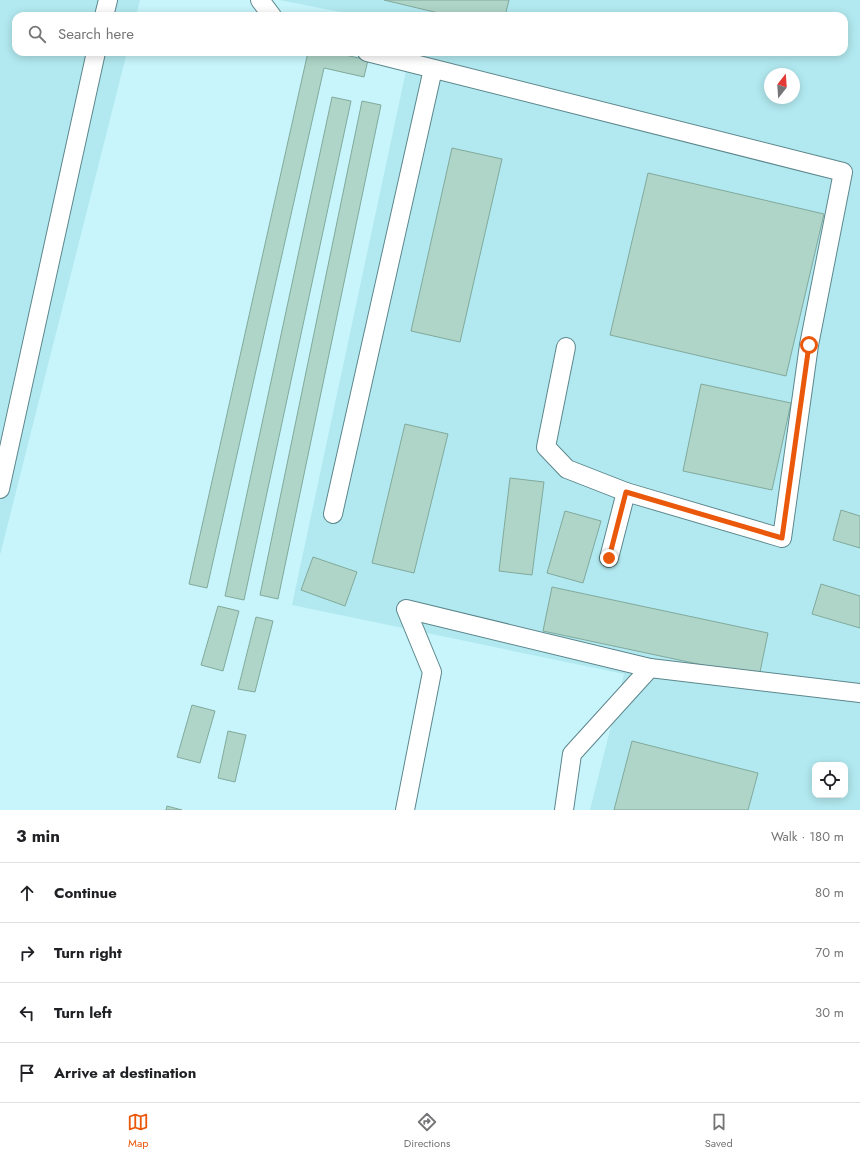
<!DOCTYPE html>
<meta charset="utf-8">
<style>
body{margin:0;font-family:Jost,sans-serif;background:#f6f6f6;color:#202124}
.controls{position:absolute;right:12px;bottom:12px;display:grid;overflow:hidden;border-radius:8px;box-shadow:0 2px 10px #0003}
.controls button{width:36px;height:36px;display:grid;place-items:center;padding:0;border:0;border-bottom:1px solid #e0e0e0;background:#fff;color:#202124;font:20px sans-serif}
.compass{position:absolute;left:764px;top:68px;width:36px;height:36px;border-radius:50%;background:#fff;box-shadow:0 2px 10px #0003;rotate:17deg}
.stop{position:absolute;width:12px;height:12px;margin:-9px;border:3px solid #ea580c;border-radius:50%;background:#fff}
.stop.end{background:#ea580c;border-color:#fff;box-shadow:0 1px 4px #0008}
.list{margin:0;padding:0;list-style:none}
h2{display:flex;justify-content:space-between;align-items:center;height:52px;margin:0;padding:0 16px;font-size:17px}
h2 small{font-size:13px;font-weight:400;color:#757577}
.list li{display:grid;grid-template-columns:26px 1fr auto;gap:12px;align-items:center;box-sizing:border-box;height:60px;padding:0 16px;border-top:1px solid #e0e0e0}
.list b{display:block;font-size:15px;white-space:nowrap}
.list em{font-size:13px;font-style:normal;color:#757577}
.icon{flex:none;width:22px;height:22px;fill:none;stroke:currentColor;stroke-width:2;stroke-linecap:round;stroke-linejoin:round}
.map{position:relative;flex:none;width:860px;height:810px;overflow:hidden}
.search{position:absolute;background:#fff;box-shadow:0 2px 10px #0003;left:12px;right:12px;top:12px;height:44px;display:flex;align-items:center;gap:10px;box-sizing:border-box;padding:0 14px;border-radius:12px;color:#757577;font-size:15px}
.sheet{height:292px;background:#fff}
nav{display:flex;justify-content:space-around;align-items:center;box-sizing:border-box;height:56px;border-top:1px solid #e0e0e0;background:#fff;font-size:11px;color:#757577}
nav a{display:grid;justify-items:center;gap:2px}
nav .on{color:#ea580c}
.map>svg:first-child{display:block}
</style>
<div class="map">
<svg width="860" height="810" viewBox="0 0 860 810">
<rect width="100%" height="100%" fill="#c7f5fb"/>
<!-- built -->
<g fill="#b2e9f0" fill-rule="evenodd">
<polygon points="0,0 140,0 136,16 16,16 16,52 127,52 0,555"/>
<path d="M279,0H860V810H590L624,674L292,605L410,52H844V16H361ZM770,74H794V98H770ZM815,765H845V795H815Z"/>
</g>
<!-- building -->
<g fill="#aed5c8" stroke="#81a99c">
<polygon points="384,0 509,0 505,16 451,16"/>
<polygon points="308,52 331,52 368,60 364,77 324,68 207,588 189,584"/>
<polygon points="332,97 351,101 244,600 225,596"/>
<polygon points="362,101 381,105 278,599 260,595"/>
<polygon points="452,148 502,159 460,342 411,331"/>
<polygon points="648,173 824,214 786,376 610,335"/>
<polygon points="701,384 791,403 772,490 683,471"/>
<polygon points="405,424 448,434 414,573 372,563"/>
<polygon points="510,478 544,482 532,575 499,571"/>
<polygon points="841,510 860,516 860,548 833,540"/>
<polygon points="565,511 601,521 583,583 547,573"/>
<polygon points="313,557 357,572 345,606 301,590"/>
<polygon points="821,584 860,596 860,628 812,614"/>
<polygon points="552,587 768,633 759,677 543,631"/>
<polygon points="218,606 239,611 223,671 201,665"/>
<polygon points="256,617 273,621 255,692 238,689"/>
<polygon points="192,705 215,711 200,763 177,757"/>
<polygon points="228,731 246,735 235,782 218,778"/>
<polygon points="632,741 758,773 748,810 614,810"/>
<polygon points="167,806 182,810 166,810"/>
</g>
<g fill="none" stroke-linecap="round" stroke-linejoin="round">
<defs>
<g id="minor">
<polyline points="260,0 272,16"/>
<polyline points="104,16 108,0"/>
<polyline points="367,52 843,172 809,345 782,538 626,492 609,558"/>
<polyline points="566,347 546,447 567,469 626,492"/>
<polyline points="0,489 96,52"/>
<polyline points="333,514 433,69"/>
<polyline points="405,810 432,672 406,609 650,668 860,693"/>
<polyline points="564,810 572,754 650,668"/>
</g>
</defs>
<!-- minor casing -->
<use href="#minor" stroke="#5c878c" stroke-width="20"/>
<!-- minor -->
<use href="#minor" stroke="#fff" stroke-width="18"/>
</g>
<g fill="none" stroke-linecap="round" stroke-linejoin="round">
<!-- route -->
<polyline stroke="#ea580c" stroke-width="5" points="609,558 626,492 782,538 809,345"/>
</g>
</svg>
<div class="controls">
<button><svg class="icon" aria-label="locate" viewBox="0 0 24 24"><circle cx="12" cy="12" r="6"/><path d="M12 2v4M12 18v4M2 12h4M18 12h4"/></svg></button>
</div>
<svg class="compass" viewBox="-18 -18 36 36"><path d="M0-13l5 13h-10z" fill="#e53935"/><path d="M0 13l5-13h-10z" fill="#757577"/></svg>
<div class="stop" style="left:809px;top:345px"></div>
<div class="stop end" style="left:609px;top:558px"></div>
<div class="search"><svg class="icon" aria-label="search" viewBox="0 0 24 24"><circle cx="10" cy="10" r="6"/><path d="M15 15l6 6"/></svg>Search here</div>
</div>
<section class="sheet">
<h2>3 min<small>Walk · 180 m</small></h2>
<ul class="list">
<li><svg class="icon" aria-label="ahead" viewBox="0 0 24 24"><path d="M12 20V5M6 11l6-6 6 6"/></svg><div><b>Continue</b></div><em>80 m</em></li>
<li><svg class="icon" aria-label="right" viewBox="0 0 24 24"><path d="M7 20v-9h11M14 6l5 5-5 5"/></svg><div><b>Turn right</b></div><em>70 m</em></li>
<li><svg class="icon" aria-label="left" viewBox="0 0 24 24"><path d="M17 20v-9H6M10 6l-5 5 5 5"/></svg><div><b>Turn left</b></div><em>30 m</em></li>
<li><svg class="icon" aria-label="arrive" viewBox="0 0 24 24"><path d="M6 21V4h12l-3 4 3 4H6"/></svg><div><b>Arrive at destination</b></div></li>
</ul>
</section>
<nav>
<a class="on"><svg class="icon" aria-label="map" viewBox="0 0 24 24"><path d="M3 6l6-2 6 2 6-2v14l-6 2-6-2-6 2zM9 4v14M15 6v14"/></svg>Map</a>
<a><svg class="icon" aria-label="directions" viewBox="0 0 24 24"><path d="M12 3l9 9-9 9-9-9zM9 14v-3h6M13 9l2 2-2 2"/></svg>Directions</a>
<a><svg class="icon" aria-label="saved" viewBox="0 0 24 24"><path d="M7 4h10v16l-5-4-5 4z"/></svg>Saved</a>
</nav>
